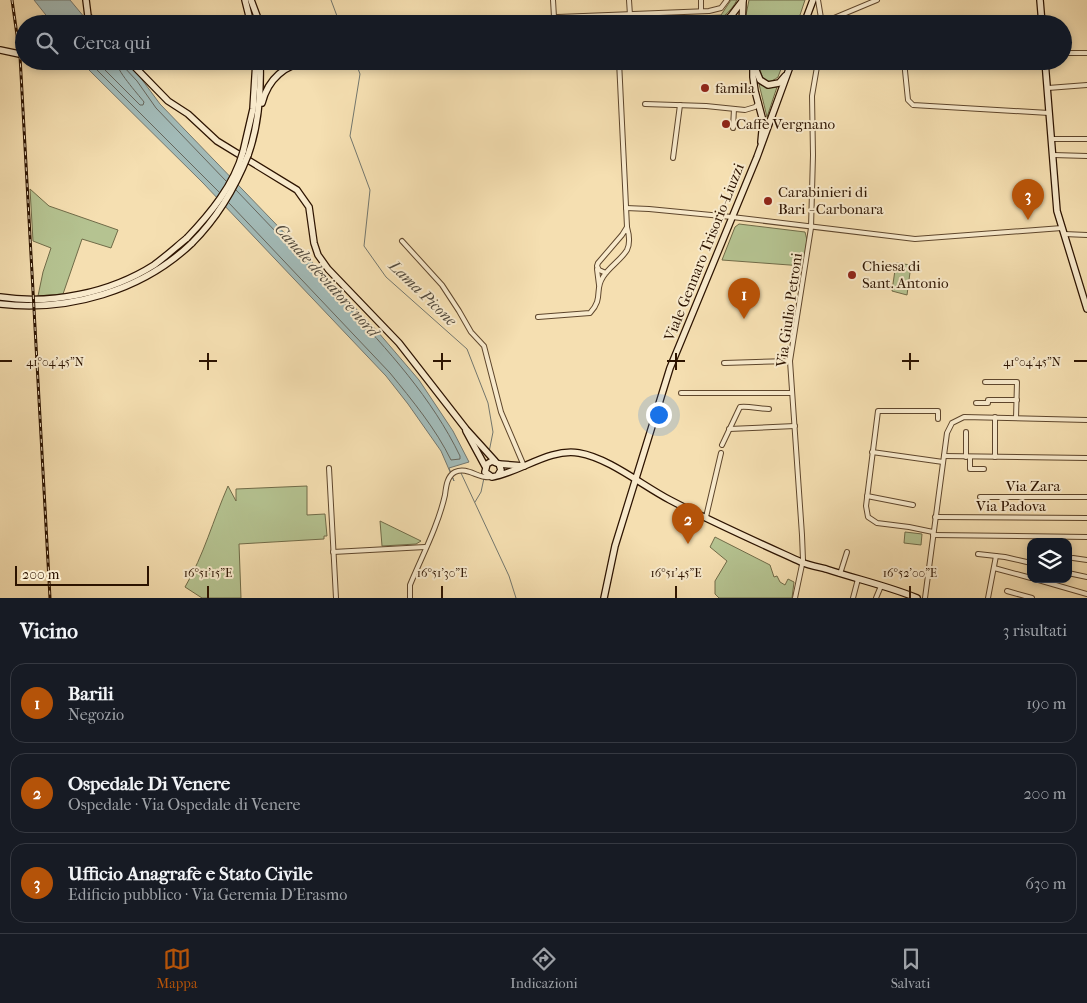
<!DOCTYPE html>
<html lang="it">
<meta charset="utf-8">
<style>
body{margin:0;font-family:"IM FELL French Canon",serif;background:#20242c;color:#f1f3f6}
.controls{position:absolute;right:15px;bottom:15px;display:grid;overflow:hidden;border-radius:10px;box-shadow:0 2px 8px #0003}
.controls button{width:45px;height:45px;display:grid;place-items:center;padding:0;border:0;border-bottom:1px solid #363941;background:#171b24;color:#f1f3f6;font:25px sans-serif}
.scale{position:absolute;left:15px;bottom:12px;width:134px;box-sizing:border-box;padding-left:5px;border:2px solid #2c1300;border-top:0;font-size:14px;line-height:18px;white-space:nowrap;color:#2c1300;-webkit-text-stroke:4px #f8eacc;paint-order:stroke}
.you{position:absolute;left:658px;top:414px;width:18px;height:18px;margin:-12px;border:4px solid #fff;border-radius:50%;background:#1a73e8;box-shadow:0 0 0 8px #1a73e833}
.badge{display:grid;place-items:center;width:32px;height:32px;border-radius:50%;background:#b45309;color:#fff;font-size:16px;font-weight:700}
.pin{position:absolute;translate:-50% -41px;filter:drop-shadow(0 1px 2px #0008)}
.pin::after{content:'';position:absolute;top:26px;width:18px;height:15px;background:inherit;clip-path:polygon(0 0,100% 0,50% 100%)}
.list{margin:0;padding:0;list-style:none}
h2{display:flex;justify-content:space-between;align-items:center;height:65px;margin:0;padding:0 20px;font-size:21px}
h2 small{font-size:16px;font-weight:400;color:#9ea1a6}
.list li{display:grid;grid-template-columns:32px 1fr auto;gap:15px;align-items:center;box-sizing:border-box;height:80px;margin:0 10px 10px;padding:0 10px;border:1px solid #363941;border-radius:15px}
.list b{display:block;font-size:19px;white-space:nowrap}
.list p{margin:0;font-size:16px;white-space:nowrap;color:#9ea1a6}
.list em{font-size:16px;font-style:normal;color:#9ea1a6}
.icon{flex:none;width:28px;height:28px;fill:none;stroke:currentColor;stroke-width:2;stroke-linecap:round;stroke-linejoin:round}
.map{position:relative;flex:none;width:1087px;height:598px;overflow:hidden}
.search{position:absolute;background:#171b24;box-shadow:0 2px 8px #0003;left:15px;right:15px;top:15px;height:55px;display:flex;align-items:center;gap:12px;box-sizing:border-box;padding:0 18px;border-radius:28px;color:#9ea1a6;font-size:19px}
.sheet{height:335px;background:#171b24}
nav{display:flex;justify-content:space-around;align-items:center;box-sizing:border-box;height:70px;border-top:1px solid #363941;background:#171b24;font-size:14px;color:#9ea1a6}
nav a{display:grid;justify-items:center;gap:2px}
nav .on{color:#b45309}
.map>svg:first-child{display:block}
</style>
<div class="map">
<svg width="1087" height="598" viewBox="0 0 1087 598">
<rect width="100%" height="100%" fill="#f5dfb1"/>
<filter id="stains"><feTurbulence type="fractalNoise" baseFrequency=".004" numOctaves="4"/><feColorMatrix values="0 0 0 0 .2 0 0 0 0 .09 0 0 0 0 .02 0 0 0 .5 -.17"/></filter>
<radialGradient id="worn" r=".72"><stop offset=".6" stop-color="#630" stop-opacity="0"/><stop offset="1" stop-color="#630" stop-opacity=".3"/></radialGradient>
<!-- green -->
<g fill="#b5c391" stroke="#706b48">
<path d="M731,0H737C730,13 721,20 707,24H611L659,22L660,18L721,15Z"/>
<polygon points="749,0 805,0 797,24 746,24 746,15"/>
<path d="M759,61H784L778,77C763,89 760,73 759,61Z"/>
<polygon points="759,84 768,88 777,87 767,117"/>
<polygon points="30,189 49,206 118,230 111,248 82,239 63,294 38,296 43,272 51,248 33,241"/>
<polygon points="739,224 805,232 807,240 803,266 722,260 735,227"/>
<polygon points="896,263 911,265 907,295 892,291"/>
<path d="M228,486L236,501V489L307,486V515L325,514L327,536H324V539L239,544L241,598H202L185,587C204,555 213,520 228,486Z"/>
<polygon points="380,521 421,541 416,544 382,546"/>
<polygon points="905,532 922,534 921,545 904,543"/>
<polygon points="715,537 770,565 774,577 777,576 780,582 785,585 788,579 794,582 792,598 719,598 715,594 715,581 727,561 710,547"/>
</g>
<!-- water -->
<g fill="#a2bab7" stroke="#73776e">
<polygon points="34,0 70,0 90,24 53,24"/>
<polygon points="82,61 125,61 140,77 160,104 298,247 378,332 419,380 453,431 469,462 449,468 454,481 441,451 408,404 386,376 203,183 88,69"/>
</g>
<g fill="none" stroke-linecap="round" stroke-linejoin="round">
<!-- shore -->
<g stroke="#67665c" stroke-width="1">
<polyline points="88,61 219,192"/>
<path d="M96,61L140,105H143L144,102C137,93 116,70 116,61"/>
<polyline points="122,61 123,66 137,81 156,108 226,181"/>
<path d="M229,203L390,373C412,400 436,429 451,460L460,459V456C432,398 388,350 344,303C308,265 272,228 236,190"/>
</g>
<!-- stream -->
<g stroke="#73776e" stroke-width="1">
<polyline points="331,0 340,24"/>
<polyline points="357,66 360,74 350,136 370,190 364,246 386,277 467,349 488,403 493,432 489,452"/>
<polyline points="461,473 509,576 516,598"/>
<polyline points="475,502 481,492 484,478"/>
</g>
<defs>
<g id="street">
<polyline points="553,0 554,17 558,17 709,11 721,8 727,0"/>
<polyline points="629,0 630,15"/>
<polyline points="701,0 701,11"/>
<polyline points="818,0 822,24"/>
<polyline points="585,17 592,24"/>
<polyline points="822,23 877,0"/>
<polyline points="601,24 603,18 607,16"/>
<polyline points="1063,53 1087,53"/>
<polyline points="619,61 627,227"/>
<polyline points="904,61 908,100 913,105 1049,113"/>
<polyline points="1048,88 1087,85"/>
<polyline points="645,104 706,106 745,110 755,107 759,103"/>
<polyline points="733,128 734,109"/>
<polyline points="1052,139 1087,139"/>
<polyline points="1053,155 1087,156"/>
<polyline points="673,158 680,105"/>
<polyline points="626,208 649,209 732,217 915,239 1062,228"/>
<polyline points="1064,234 1087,235"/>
<polyline points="402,241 442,285 459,311 471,332 484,346 501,412 524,466"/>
<polyline points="597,269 599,285"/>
<path d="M538,317L590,313C604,298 594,290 603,277C609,267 621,260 627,250C630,244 629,234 627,227L622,235L598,263L597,266L599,270L606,273"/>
<polyline points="724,363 790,361"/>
<polyline points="985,382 1017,382 1016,418"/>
<polyline points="681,393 792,393"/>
<polyline points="976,403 988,403 988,400 1017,400"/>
<polyline points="729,429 795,426"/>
<polyline points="966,432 966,457"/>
<path d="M722,445L740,407C750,406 758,409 769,409"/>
<polyline points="872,452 943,462"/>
<polyline points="944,456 1087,458"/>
<polyline points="970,457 970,469 984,469"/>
<polyline points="995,457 995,417"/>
<polyline points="329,468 336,598"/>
<polyline points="867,496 913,505"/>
<polyline points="980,497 1087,497"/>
<polyline points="706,517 721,453"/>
<polyline points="935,517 1087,518"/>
<polyline points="933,532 909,527 877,523 868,517 866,506 878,411 938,411 938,419"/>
<polyline points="933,535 1087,537"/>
<polyline points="333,552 425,547"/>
<polyline points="978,554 1005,557 1031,563"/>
<polyline points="1073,558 1087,560"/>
<polyline points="994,568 1031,578"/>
<polyline points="1068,573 1087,577"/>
<polyline points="840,574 847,552"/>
<polyline points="1035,579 1087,594"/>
<polyline points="1007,591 1032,598"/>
<path d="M410,598V585C422,556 438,526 445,495C446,487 447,476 455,472C468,466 479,480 492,477"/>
<polyline points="795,598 803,560 802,535 790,361 811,228 813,155 812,96 818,61"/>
<polyline points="853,598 858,579"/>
<polyline points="876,598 881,586"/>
<polyline points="925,598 947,433 952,423 964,417 1087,420"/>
<polyline points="988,598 996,556"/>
</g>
<g id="secondary">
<polyline points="86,0 88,16 95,24"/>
<polyline points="245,0 251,24"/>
<polyline points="251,0 260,24"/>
<polyline points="1040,0 1042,24"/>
<polyline points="721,24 731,16 743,0"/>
<polyline points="742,24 743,1"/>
<polyline points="804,24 813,0"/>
<polyline points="0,50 24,55"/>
<polyline points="49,61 61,64 74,61"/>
<polyline points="129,61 168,101 188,114 217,141 297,190 309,207 314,243 318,255 328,269 399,343 466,429 495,461"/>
<polyline points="753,61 753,77 755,91 763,121 761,142"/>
<polyline points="1045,61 1057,211 1087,309"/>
<polyline points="755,68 760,80 768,85 779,83 785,76"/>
<path d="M262,103C268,79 285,64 310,61"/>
<polyline points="243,152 253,109 256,61"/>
<path d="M248,155C259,125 261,94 260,61"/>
<path d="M0,297C51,305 110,293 154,265C165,257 176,247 187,238"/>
<path d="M0,304C68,312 142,291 192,243"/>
<polyline points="466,431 485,466"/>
<polyline points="499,464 524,466"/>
<path d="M498,475L501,470L499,464L492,461L487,464L485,472L492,477C521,472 549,448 579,453C609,458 643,486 670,500C712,522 757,542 801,562C808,565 818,567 826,569C856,579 888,586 917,598"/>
<polyline points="604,598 615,546 670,368 757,157 792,61"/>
</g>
</defs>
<!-- street casing -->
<use href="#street" stroke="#5e462c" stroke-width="6"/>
<!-- secondary casing -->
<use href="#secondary" stroke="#2c1300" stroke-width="8"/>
<!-- street -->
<use href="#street" stroke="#f8eacc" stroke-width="4"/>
<!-- secondary -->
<use href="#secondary" stroke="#f8eacc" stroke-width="5.5"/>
<defs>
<polyline id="rail" points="12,0 20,56 50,598"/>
</defs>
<!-- rail casing -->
<use href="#rail" stroke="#2c1300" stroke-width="3"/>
<!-- rail -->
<use href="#rail" stroke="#f8eacc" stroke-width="1" stroke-dasharray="4" stroke-linecap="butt"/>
<defs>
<g id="secondary-bridge">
<path d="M187,238C210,214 234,185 243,152"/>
<path d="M192,243C217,218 235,188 248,155"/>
</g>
</defs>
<!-- secondary-bridge casing -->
<use href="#secondary-bridge" stroke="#2c1300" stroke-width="8" stroke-linecap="butt"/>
<!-- secondary-bridge -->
<use href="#secondary-bridge" stroke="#f8eacc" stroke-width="5.5"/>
</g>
<!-- ticks -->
<path fill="none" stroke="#2c1300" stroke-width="2" d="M208,353V370M442,353V370M676,353V370M910,353V370M0,361H12M199,361H217M433,361H451M667,361H685M902,361H919M1074,361H1087M208,586V598M442,586V598M676,586V598M910,586V598"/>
<!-- markers -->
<g fill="#8f2418" stroke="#f8eacc" stroke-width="2">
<circle cx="705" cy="88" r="5"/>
<circle cx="726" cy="124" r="5"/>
<circle cx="768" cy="201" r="5"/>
<circle cx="852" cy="275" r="5"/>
</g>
<g text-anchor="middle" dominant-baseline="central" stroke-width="4" stroke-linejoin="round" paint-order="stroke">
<!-- poi labels -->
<g font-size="15" fill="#2c1300" stroke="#f8eacc" text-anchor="start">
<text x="715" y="88">famila</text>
<text x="736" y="124">Caffè Vergnano</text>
<text x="778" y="192">Carabinieri di<tspan x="778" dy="17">Bari - Carbonara</tspan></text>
<text x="862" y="266">Chiesa di<tspan x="862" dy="17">Sant. Antonio</tspan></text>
</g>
<!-- street labels -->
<g font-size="15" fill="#2c1300" stroke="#f8eacc">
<text transform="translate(704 252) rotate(-68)">Viale Gennaro Trisorio-Liuzzi</text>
<text transform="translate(789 310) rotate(-82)">Via Giulio Petroni</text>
<text x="1033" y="486">Via Zara</text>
<text x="1011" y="506">Via Padova</text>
</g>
<!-- water labels -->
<g font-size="16" font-style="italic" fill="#554d40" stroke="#f8eacc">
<text transform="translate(327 280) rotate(48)">Canale deviatore nord</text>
<text transform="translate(423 293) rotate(44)">Lama Picone</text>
</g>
</g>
<g font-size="12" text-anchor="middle" fill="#2c1300" stroke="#f8eacc" stroke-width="4" stroke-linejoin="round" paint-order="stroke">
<text x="55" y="366">41°04'45"N</text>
<text x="1032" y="366">41°04'45"N</text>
<text x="208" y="577">16°51'15"E</text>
<text x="442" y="577">16°51'30"E</text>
<text x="676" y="577">16°51'45"E</text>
<text x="910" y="577">16°52'00"E</text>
</g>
<rect width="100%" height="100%" filter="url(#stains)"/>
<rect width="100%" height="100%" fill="url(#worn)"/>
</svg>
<div class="controls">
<button><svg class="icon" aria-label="layers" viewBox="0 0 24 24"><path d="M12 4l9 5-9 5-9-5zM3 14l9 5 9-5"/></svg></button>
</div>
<div class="scale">200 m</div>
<div class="you"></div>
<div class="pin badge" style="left:744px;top:319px">1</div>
<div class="pin badge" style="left:688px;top:544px">2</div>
<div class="pin badge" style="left:1028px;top:220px">3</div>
<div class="search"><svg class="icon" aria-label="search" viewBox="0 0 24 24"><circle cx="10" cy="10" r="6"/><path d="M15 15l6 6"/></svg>Cerca qui</div>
</div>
<section class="sheet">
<h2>Vicino<small>3 risultati</small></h2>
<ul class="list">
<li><span class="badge">1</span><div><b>Barili</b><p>Negozio</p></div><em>190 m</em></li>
<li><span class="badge">2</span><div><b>Ospedale Di Venere</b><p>Ospedale · Via Ospedale di Venere</p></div><em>200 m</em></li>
<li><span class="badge">3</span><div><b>Ufficio Anagrafe e Stato Civile</b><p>Edificio pubblico · Via Geremia D'Erasmo</p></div><em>630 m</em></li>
</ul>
</section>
<nav>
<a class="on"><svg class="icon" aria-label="map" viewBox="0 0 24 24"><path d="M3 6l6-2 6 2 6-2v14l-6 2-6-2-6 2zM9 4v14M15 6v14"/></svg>Mappa</a>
<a><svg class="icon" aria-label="directions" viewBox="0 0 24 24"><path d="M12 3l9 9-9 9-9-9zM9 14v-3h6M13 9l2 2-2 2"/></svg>Indicazioni</a>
<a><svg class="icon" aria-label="saved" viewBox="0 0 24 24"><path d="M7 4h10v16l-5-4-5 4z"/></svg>Salvati</a>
</nav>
